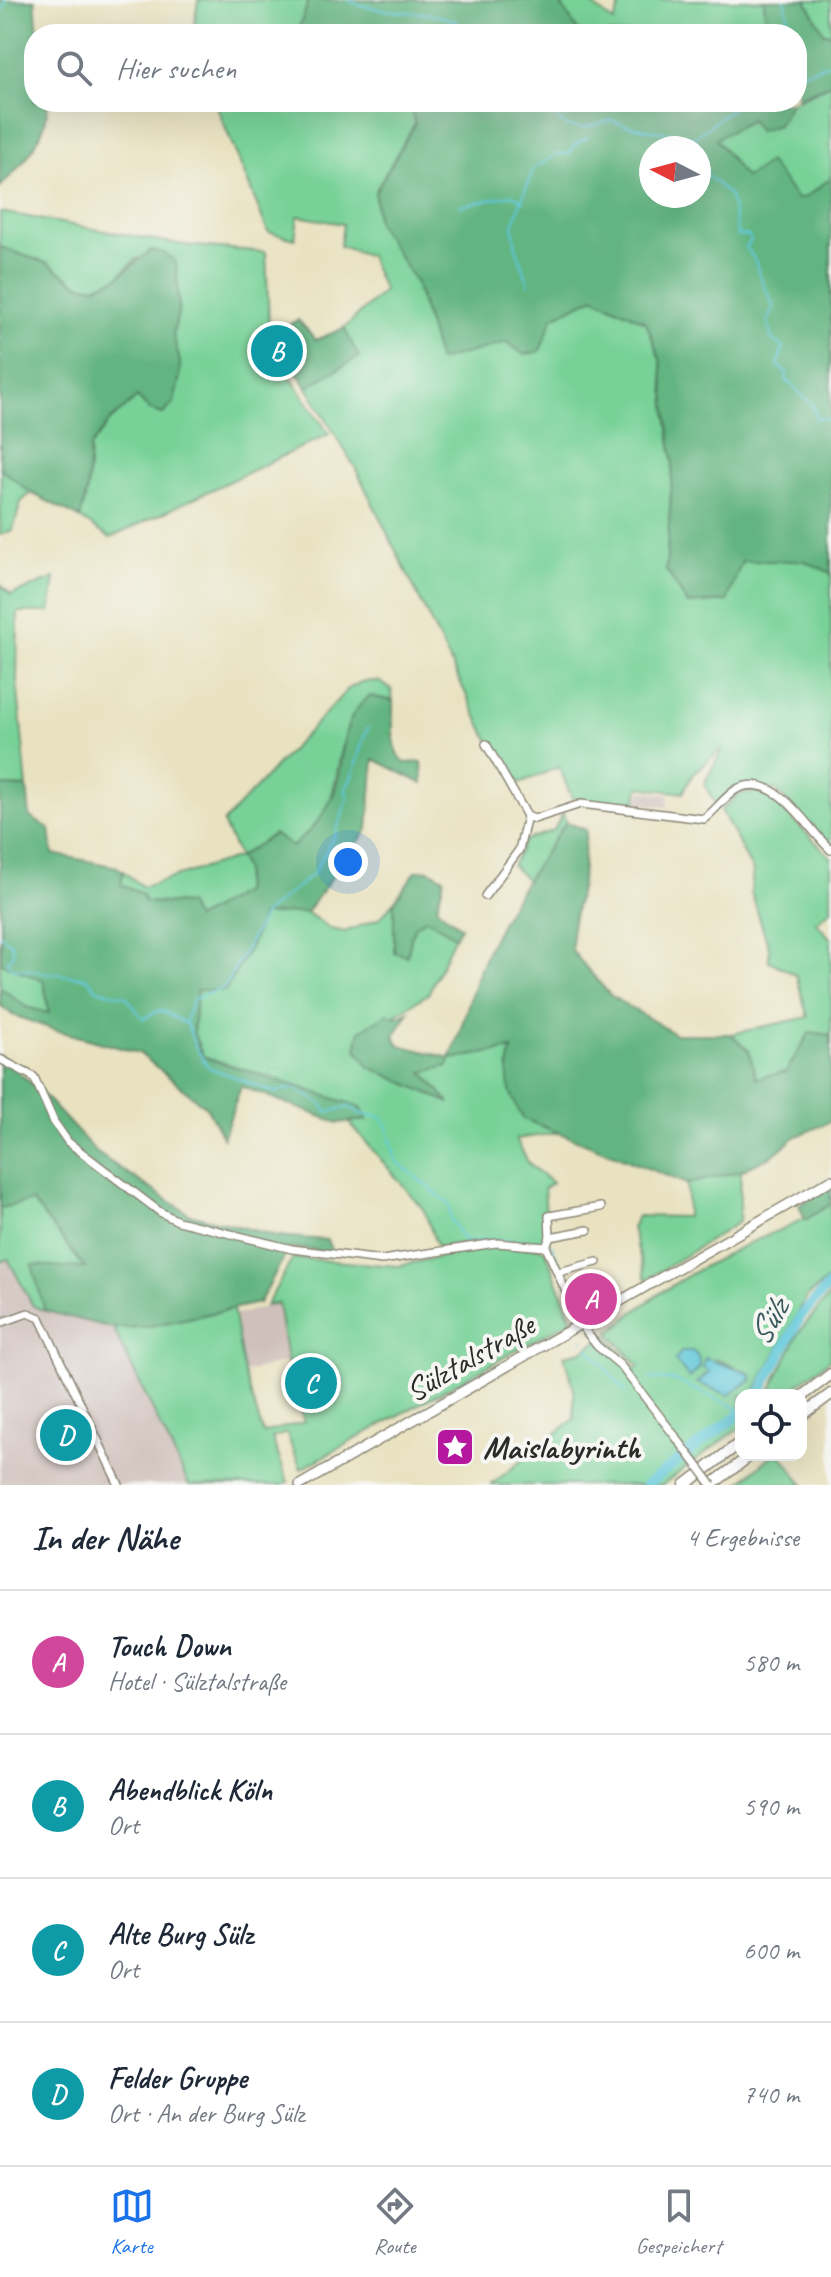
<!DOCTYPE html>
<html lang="de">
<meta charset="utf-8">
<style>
body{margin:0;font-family:Caveat,sans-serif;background:#f6f6f7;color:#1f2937}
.controls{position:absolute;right:24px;bottom:24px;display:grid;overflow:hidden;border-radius:16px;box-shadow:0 8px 32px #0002}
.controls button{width:72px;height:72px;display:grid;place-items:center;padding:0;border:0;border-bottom:2px solid #e0e1e3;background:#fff;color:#1f2937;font:40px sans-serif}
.compass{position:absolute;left:639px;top:136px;width:72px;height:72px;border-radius:50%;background:#fff;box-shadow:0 8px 32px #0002;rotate:276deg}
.you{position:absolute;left:348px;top:862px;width:28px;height:28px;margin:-20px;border:6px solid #fff;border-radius:50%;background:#1a73e8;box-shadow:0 0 0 12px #1a73e833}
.badge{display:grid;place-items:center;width:52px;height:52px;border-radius:50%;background:#1a73e8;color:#fff;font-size:26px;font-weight:700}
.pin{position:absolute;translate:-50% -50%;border:4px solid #fff;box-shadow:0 2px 8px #0006}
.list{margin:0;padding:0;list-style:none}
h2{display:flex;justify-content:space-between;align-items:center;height:104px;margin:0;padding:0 32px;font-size:34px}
h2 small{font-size:26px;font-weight:400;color:#747a83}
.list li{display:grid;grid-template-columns:52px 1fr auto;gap:24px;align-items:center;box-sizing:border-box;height:144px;padding:0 32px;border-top:2px solid #e0e1e3}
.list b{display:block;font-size:30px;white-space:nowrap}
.list p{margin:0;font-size:26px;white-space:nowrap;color:#747a83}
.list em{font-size:26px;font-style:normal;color:#747a83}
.icon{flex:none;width:44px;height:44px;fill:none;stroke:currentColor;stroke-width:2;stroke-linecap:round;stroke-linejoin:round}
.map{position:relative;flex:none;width:831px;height:1485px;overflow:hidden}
.search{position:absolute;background:#fff;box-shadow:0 8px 32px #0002;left:24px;right:24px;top:24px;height:88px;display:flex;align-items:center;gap:20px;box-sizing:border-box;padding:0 28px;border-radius:32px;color:#747a83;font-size:30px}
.sheet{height:680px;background:#fff}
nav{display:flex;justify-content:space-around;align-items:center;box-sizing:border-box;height:112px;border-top:2px solid #e0e1e3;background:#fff;font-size:22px;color:#747a83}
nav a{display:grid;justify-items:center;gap:4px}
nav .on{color:#1a73e8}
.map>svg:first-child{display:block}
</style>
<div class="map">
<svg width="831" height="1485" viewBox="0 0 831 1485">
<rect width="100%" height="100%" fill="#f6f6f2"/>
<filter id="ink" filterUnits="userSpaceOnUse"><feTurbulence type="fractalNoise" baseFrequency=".0125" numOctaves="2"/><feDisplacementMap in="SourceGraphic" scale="16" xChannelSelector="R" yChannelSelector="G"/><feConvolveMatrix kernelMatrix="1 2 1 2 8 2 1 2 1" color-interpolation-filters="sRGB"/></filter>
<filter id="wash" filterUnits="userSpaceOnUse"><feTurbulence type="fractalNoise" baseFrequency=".006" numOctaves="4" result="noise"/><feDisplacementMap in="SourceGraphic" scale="32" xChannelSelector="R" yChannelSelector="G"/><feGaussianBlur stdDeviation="1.8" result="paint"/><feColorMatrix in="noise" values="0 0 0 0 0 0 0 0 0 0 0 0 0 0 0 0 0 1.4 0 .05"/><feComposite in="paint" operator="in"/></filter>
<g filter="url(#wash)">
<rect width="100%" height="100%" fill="#e9e2c1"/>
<!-- industrial -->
<g fill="#cfc0bb">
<polygon points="641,791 669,795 667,807 639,803"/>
<polygon points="8,1259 33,1306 113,1328 189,1485 0,1485 0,1262"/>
<polygon points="278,1303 287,1361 244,1373 236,1315"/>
</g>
<!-- green -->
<g fill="#78d298" stroke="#527e62" stroke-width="2" fill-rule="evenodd">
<polygon points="198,0 309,0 298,31 310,34 193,34"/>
<polygon points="558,0 586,0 614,22 622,0 764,0 768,33 580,34"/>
<polygon points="806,0 831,0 831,33 824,33"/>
<polygon points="831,84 831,178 806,197 797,199 745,178 715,139 750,120 778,125 791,102"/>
<polygon points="215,102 409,102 415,123 375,192 377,223 415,281 439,361 553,317 594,297 646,322 661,362 673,462 666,570 688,604 727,601 741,561 805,561 831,573 831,845 776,790 735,787 716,805 704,784 723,748 693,774 683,793 639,787 636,807 572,798 559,767 520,783 486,735 356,469 307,387 358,357 344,328 384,291 369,256 340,246 343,224 298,216 295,239 268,232"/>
<polygon points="0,212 183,245 266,252 270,347 329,434 110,538 80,518 87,490 90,447 110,421 137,397 150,410 180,376 173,335 179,307 137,258 117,278 95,287 78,284 49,264 0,247"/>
<polygon points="1,468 31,493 21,502 13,530 0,535"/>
<polygon points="55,578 50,612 18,612 17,680 27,787 0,786 0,584 11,595"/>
<path d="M378,681L391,689L393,701L370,696C332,725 346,781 321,819C303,845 272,858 245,871L243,892L195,919L187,904L145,902L121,885L123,871L143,887L239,857L223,823L348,689L361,682Z"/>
<polygon points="757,792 770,798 831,857 831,910 816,922 831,939 831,1035 810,1032 786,1072 755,1078 749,1051 731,1034 808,1017 796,975 769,961 769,948 751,892 753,871 721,810 739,794"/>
<polygon points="563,813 566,822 527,880 512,866 525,840 554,830"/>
<polygon points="394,902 394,952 407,955 414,927 426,918 455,936 428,994 393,1016 387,1014 369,1067 448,1102 422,1072 448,1066 450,1059 513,1049 524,1119 558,1133 516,1139 529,1164 552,1183 544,1188 548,1240 545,1244 502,1240 437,1247 424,1210 349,1122 367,1120 361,1107 203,1056 193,1032 197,990 251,945 262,915 306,912 331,929 345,932 380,918"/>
<polygon points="0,939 2,963 44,981 49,1014 26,1007 0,987"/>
<polygon points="741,1171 739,1222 646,1280 632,1228 637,1216 687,1217 687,1184"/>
<polygon points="32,1201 86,1269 33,1265 45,1311 33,1306 8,1259 0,1262 0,1208"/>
<path d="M831,1204V1277L807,1297L754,1393L770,1391L799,1332L831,1293V1359L784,1395H741V1427L662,1485H491L574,1419V1389L564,1355L582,1351L606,1335L636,1369L639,1366L609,1333C647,1298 691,1272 737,1249C769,1233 801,1223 831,1204ZM716,1359L751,1374V1379L703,1375H708Z"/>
<polygon points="492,1246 540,1248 546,1252 572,1320 301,1469 286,1433 272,1438 288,1482 283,1485 189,1485 113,1328 145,1327 233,1309 244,1373 263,1433 304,1422 287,1361 278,1303 266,1306 293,1258 398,1266"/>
<polygon points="772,1455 781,1455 804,1485 738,1485"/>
</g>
<!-- forest -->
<g fill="#62b480" stroke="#467056" stroke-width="2" fill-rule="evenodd">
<path d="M0,0H35L38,34H34V102H48C48,137 23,164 0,187Z"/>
<polygon points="309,0 558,0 580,34 310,34 298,31"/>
<polygon points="764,0 806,0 824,33 831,33 831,84 797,97 797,34 766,34"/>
<path d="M409,102H791L778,125L759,131L750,120L716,139L745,178L769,162L797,199L806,197L831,178V573L805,561H742L727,601L688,604L666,570L673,462L661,362L646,322L594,297L553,317L540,351L524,355L507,342L439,361L415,281L377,223L375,192L415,124ZM651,148H699V196H651Z"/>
<polygon points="0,247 49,264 78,284 95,287 117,278 151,250 164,253 176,262 179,307 173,335 180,361 180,376 174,403 163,414 150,410 137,397 110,421 90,447 87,490 80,518 31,493 0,468"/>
<polygon points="298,320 316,340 344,328 359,357 307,387 277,344 276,332"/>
<path d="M370,696L393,701V734L397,753L405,763L422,762L423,784L374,759L368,829L306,912L262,915L251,945L225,991L197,990L193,1032L203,1057L361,1107L367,1120L338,1123L241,1086L223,1138L207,1108L139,1053L55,1030L13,1015L0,1005V987L26,1007L49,1013L44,981L1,963L0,786L27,787L30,817L50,829L53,854L117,867L123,871L121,885L142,894L145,902L187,904L196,919L243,892L245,871L239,857L274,834L292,847C310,831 325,816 334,793C348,757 335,722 370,696Z"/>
<path d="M566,822L586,830L582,879L572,926V951L610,995L675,1034H731L749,1051L756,1078L786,1072L810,1032L831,1035V1121L795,1137L772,1156L741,1171L687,1184L524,1119C507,1092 504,1078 512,1049L450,1059L448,1066L423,1072L450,1103L369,1067L356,1048L360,1031L387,1014L397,1017L409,1012L394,1036L399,1045L450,1058C461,1033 466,1009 475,983C493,925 532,872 566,822Z"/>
<polygon points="429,870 444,878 437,908 461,927 455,936 426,919 414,927 407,956 394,952 394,902 416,871"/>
<polygon points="0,1056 39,1090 97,1153 189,1214 277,1236 327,1240 332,1252 289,1248 259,1303 145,1327 113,1328 45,1311 32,1265 85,1268 32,1201 0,1208"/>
<polygon points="831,1186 831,1204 805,1220 799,1205"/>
</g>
<!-- water -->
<g fill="#5fc8da" stroke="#457a82" stroke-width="2">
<polygon points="682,1351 692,1351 698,1356 700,1367 689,1378 675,1360"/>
<polygon points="705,1358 751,1374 751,1380 729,1395 697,1383 710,1372 703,1368"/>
</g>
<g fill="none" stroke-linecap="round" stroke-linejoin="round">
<!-- stream -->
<g stroke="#5fc8da" stroke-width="2">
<path d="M348,0C383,17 421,7 456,21L463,34"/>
<polyline points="785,0 791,34"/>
<polyline points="0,14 6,0"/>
<polyline points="797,74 831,63"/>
<path d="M500,102L508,110L550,112L566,126L583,128L612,120C631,129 671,132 694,138L699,150"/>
<polyline points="694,138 740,102"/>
<path d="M699,161L705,163L707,175L730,196L738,236L748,235L751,241L746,247L756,262C757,279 770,291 774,309L768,320L772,340L783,347L778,366L787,373L786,380L813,405L816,418L831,419"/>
<polyline points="460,206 512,195 524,201"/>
<polyline points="529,284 516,248 513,225 533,169 557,154 569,154 576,144 588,137"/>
<polyline points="0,935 12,944 13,955 7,961 11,968 87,978 97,990 126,996 143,1019 160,1010 187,1024 195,1046 208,1067 273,1092 294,1088 322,1104 327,1112 350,1107 361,1114 381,1117 387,1125 396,1161 449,1204 451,1220 465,1242 491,1240"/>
<path d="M185,1023L193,999L224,988L265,913L313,874L335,835L348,797L345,790C358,770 357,749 368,728"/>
<polyline points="497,1240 545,1241"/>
<polyline points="551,1244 560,1265"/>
<polyline points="564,1276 579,1312"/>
<polyline points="583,1339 583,1341"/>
<polyline points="589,1349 626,1392"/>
<polyline points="650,1379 674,1380 741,1410"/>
</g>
<!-- river -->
<g stroke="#5fc8da" stroke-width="10">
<polyline points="759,1395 801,1316 831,1283"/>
<polyline points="646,1485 741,1413"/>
</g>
</g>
</g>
<g filter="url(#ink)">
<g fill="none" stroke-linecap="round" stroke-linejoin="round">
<defs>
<g id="minor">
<path d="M527,816L534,819L581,804L704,819C715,811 726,795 737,789C777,770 807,829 831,850"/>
<polyline points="485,896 519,850 527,816 486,744"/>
<polyline points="0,1059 34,1077 54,1122 68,1142 160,1212 178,1221 292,1249 382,1260 496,1243 546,1247"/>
<polyline points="550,1237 588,1230"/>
<polyline points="546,1247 581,1325 597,1346 620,1365 675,1436"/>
<polyline points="546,1247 550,1237 549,1216 601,1207"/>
<polyline points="559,1272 597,1262"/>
<polyline points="0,1323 28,1313 40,1318 119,1485"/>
</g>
<polyline id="major" points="300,1485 831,1180"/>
<g id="highway">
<polyline points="801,1397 831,1374"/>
<polyline points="801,1416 831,1394"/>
<polyline points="685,1485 741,1442"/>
<polyline points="711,1485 751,1455"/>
</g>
</defs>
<!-- minor casing -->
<use href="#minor" stroke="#8a8676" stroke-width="10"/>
<!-- major casing -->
<use href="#major" stroke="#8a8676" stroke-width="12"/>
<!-- highway casing -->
<use href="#highway" stroke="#8a8676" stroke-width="13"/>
<!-- minor -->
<use href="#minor" stroke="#fff" stroke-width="7"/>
<!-- major -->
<use href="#major" stroke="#fff" stroke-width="9"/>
<!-- highway -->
<use href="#highway" stroke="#fff" stroke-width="10"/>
<defs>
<polyline id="minor-bridge" points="675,1436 712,1485"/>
</defs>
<!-- minor-bridge casing -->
<use href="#minor-bridge" stroke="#8a8676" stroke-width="10" stroke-linecap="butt"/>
<!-- minor-bridge -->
<use href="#minor-bridge" stroke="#fff" stroke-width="7"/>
</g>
</g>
<!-- icons -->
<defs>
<symbol id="sight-square" viewBox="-11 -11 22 22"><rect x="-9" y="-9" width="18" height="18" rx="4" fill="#b5179e" stroke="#f6f6f2"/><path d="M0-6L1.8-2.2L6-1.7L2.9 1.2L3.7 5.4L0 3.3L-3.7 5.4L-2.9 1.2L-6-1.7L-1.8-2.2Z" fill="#fff"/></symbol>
</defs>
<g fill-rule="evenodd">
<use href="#sight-square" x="433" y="1425" width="44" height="44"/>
</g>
<g text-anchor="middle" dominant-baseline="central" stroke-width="8" stroke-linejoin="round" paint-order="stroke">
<!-- street labels -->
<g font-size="32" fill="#2b2b2b" stroke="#f6f6f2">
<text transform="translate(470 1358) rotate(-30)">Sülztalstraße</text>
</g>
<!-- poi labels -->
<g font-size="32" font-weight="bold" fill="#2b2b2b" stroke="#f6f6f2" text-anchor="start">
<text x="483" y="1447">Maislabyrinth</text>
</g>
<!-- water labels -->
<g font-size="34" font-style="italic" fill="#3b5a60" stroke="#f6f6f2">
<text transform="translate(768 1322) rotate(-59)">Sülz</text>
</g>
</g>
</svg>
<div class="controls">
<button><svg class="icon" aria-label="locate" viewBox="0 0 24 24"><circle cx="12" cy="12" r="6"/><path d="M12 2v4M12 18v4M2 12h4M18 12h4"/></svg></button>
</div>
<svg class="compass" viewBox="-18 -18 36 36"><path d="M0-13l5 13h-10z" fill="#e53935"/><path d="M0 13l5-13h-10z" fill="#747a83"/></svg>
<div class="you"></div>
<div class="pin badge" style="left:591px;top:1299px;background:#d1479c">A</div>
<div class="pin badge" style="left:277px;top:351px;background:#0f9aa8">B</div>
<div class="pin badge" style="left:311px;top:1383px;background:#0f9aa8">C</div>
<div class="pin badge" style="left:66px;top:1435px;background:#0f9aa8">D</div>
<div class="search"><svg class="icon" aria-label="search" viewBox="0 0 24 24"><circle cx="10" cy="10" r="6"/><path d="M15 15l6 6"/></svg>Hier suchen</div>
</div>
<section class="sheet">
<h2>In der Nähe<small>4 Ergebnisse</small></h2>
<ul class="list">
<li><span class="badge" style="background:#d1479c">A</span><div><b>Touch Down</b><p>Hotel · Sülztalstraße</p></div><em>580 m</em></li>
<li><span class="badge" style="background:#0f9aa8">B</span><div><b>Abendblick Köln</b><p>Ort</p></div><em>590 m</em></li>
<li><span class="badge" style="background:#0f9aa8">C</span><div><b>Alte Burg Sülz</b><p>Ort</p></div><em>600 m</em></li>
<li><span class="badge" style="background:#0f9aa8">D</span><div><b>Felder Gruppe</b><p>Ort · An der Burg Sülz</p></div><em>740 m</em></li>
</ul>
</section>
<nav>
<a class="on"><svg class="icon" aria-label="map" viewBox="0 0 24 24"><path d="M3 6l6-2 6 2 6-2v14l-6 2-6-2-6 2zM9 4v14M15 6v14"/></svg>Karte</a>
<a><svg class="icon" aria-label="directions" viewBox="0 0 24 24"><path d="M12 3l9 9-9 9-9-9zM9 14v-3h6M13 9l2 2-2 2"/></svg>Route</a>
<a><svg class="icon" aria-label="saved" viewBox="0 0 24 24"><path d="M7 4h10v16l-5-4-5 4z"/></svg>Gespeichert</a>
</nav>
